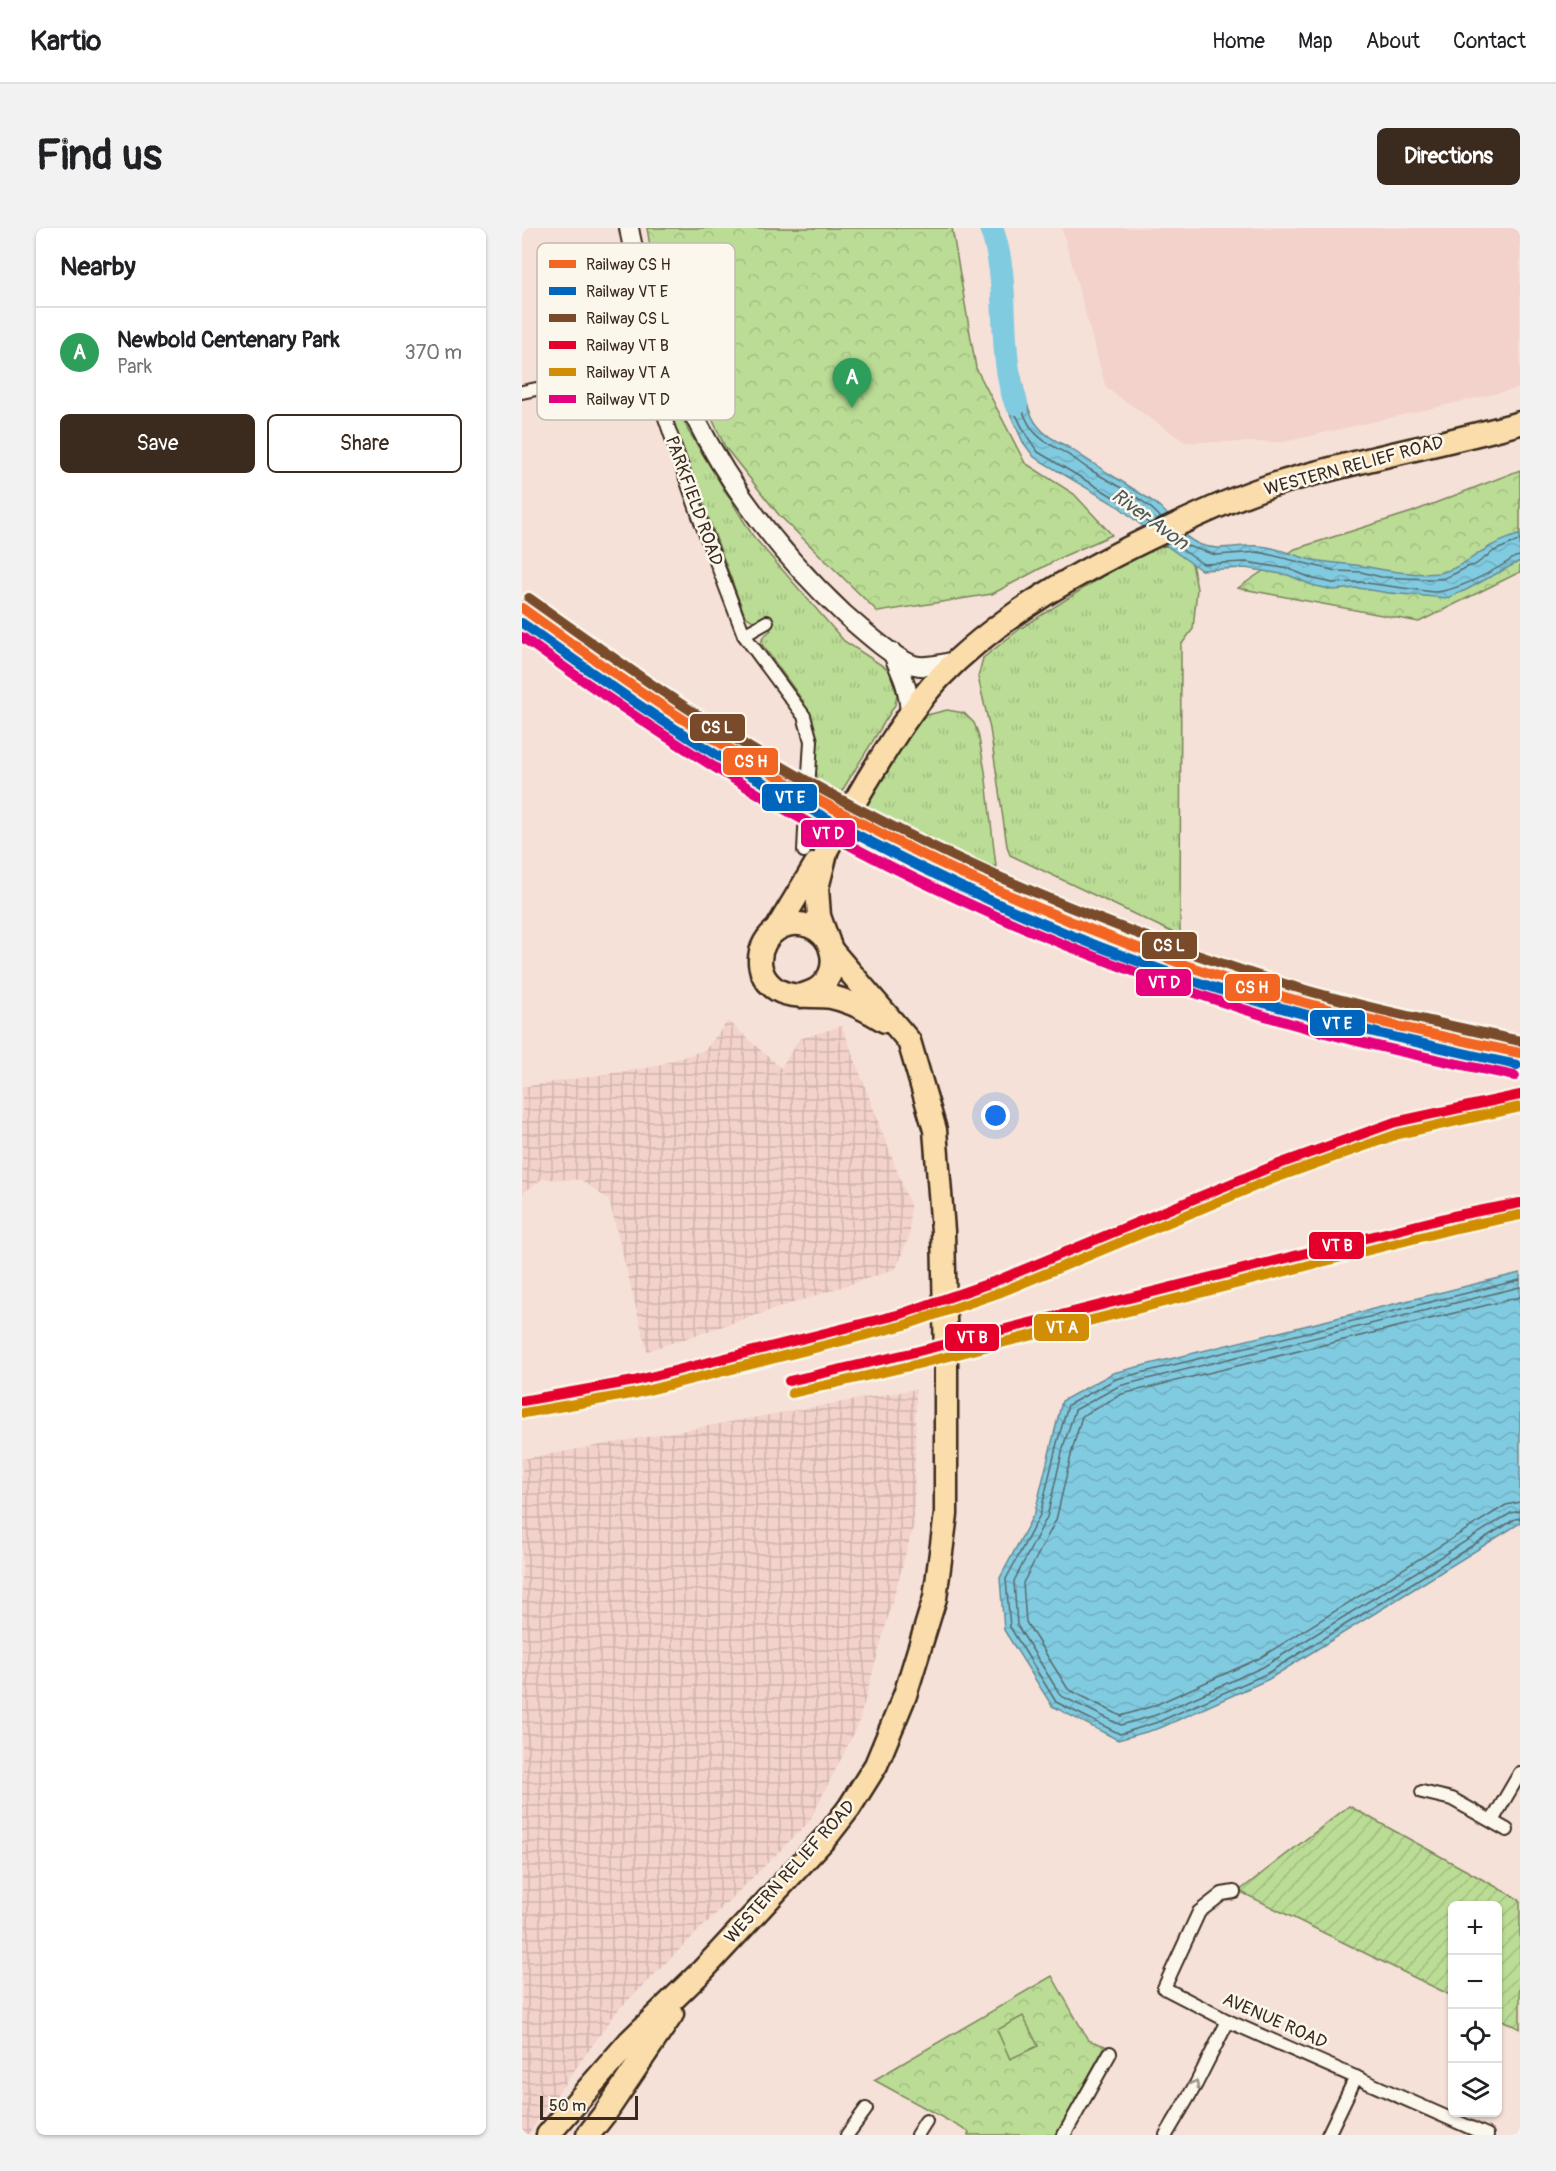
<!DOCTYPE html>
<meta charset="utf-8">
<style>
body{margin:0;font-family:Pangolin,sans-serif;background:#f2f2f2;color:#202124}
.controls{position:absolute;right:18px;bottom:18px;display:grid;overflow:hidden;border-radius:9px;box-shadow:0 2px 4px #0004}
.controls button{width:54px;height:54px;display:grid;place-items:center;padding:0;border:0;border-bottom:2px solid #e0e0e0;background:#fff;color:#202124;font:30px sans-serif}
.scale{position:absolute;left:18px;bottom:15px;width:98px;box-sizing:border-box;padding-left:6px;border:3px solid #3b2a1e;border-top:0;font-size:16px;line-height:21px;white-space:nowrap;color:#3b2a1e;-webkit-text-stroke:4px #fbf7ec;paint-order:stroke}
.you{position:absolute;left:474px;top:888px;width:21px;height:21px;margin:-15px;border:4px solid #fff;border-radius:50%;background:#1a73e8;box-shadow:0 0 0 9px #1a73e833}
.badge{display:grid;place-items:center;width:39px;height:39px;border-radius:50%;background:#3b2a1e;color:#fff;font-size:20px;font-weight:700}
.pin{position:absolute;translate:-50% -50px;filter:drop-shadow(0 2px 3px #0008)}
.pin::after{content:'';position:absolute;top:32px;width:21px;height:18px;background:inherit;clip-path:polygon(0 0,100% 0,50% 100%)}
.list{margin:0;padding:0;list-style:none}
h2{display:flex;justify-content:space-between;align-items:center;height:78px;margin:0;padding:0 24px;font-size:26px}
h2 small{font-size:20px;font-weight:400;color:#757577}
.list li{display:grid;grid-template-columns:39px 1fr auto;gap:18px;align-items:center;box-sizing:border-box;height:90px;padding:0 24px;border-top:2px solid #e0e0e0}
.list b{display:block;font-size:22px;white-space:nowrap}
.list p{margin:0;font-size:20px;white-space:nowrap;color:#757577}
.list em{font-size:20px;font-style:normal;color:#757577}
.actions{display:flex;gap:12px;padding:18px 24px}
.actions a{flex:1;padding:14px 0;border:2px solid #3b2a1e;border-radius:9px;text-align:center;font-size:21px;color:#3b2a1e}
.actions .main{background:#3b2a1e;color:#fff}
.icon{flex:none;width:33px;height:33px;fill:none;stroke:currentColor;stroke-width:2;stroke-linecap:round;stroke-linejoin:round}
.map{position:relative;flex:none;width:998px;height:1907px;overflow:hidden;border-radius:9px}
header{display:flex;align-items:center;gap:36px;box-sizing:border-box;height:84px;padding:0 30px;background:#fff;border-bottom:2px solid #e0e0e0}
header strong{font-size:28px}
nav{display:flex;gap:33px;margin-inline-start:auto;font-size:21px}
.intro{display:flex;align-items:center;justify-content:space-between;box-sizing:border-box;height:144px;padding:0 36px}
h1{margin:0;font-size:42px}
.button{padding:15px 27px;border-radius:9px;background:#3b2a1e;color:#fff;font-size:21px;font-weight:700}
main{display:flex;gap:36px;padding:0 36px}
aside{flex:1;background:#fff;border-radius:9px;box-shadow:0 2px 4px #0004}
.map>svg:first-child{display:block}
</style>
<header>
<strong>Kartio</strong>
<nav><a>Home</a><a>Map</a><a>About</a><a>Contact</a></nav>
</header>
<div class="intro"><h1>Find us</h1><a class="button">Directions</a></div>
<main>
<aside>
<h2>Nearby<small></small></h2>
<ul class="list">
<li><span class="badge" style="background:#2e9e5b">A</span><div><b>Newbold Centenary Park</b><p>Park</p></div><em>370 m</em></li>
</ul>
<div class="actions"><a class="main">Save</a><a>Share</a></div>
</aside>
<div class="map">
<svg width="998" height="1907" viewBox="0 0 998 1907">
<defs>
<pattern id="industrial-grid" width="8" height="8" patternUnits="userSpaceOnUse" patternTransform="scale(1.5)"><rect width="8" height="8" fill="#f2d2ca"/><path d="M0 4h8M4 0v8" fill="none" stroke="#d0b4ad"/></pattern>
<pattern id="grass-tufts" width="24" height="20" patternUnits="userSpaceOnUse" patternTransform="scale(1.5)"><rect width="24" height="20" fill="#badc95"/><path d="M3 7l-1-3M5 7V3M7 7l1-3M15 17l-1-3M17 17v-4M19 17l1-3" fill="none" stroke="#a1bd80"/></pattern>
<pattern id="forest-crowns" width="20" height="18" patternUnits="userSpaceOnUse" patternTransform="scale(1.5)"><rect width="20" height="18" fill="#badc95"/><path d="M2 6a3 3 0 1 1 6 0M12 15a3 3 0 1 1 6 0" fill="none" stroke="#a1bd80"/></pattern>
<pattern id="garden-furrows" width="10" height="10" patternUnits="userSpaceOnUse" patternTransform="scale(1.5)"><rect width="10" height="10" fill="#badc95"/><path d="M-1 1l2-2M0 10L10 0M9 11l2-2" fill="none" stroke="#a1bd80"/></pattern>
<pattern id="water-waves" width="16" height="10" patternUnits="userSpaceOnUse" patternTransform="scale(1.5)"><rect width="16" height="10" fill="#81cbe1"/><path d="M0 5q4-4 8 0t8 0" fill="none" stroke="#70aec1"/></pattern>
</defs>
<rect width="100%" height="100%" fill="#f6e1d8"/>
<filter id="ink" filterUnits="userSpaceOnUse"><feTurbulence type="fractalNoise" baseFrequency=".0167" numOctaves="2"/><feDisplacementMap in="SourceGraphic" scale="12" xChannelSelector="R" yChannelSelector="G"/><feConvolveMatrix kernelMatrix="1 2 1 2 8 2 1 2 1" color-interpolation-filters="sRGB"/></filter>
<g filter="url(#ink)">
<!-- built -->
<polygon fill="#f2d2ca" points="540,0 998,0 998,160 762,214 663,214 584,160"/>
<!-- industrial -->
<g fill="url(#industrial-grid)">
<polygon points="206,793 259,840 277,811 320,798 388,977 388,1006 374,1041 125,1123 87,972 59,952 20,951 0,966 0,859 130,839 183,822"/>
<polygon points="394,1161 392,1296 336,1497 287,1594 96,1782 9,1902 5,1907 0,1907 0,1231"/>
</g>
<!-- grass -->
<g fill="url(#grass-tufts)" stroke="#7a835a" stroke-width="1.5">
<polygon points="139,146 167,204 231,308 322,413 367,442 375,467 373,477 318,566 294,556 293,510 281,473 239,415 241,409 249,402 243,389 231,393 223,388 134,148"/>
<polygon points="645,318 670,335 675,361 671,401 659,417 658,708 488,627 485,618 468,501 456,449 461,430 499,400 625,320"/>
<polygon points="425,482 442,485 452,495 456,505 463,543 475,647 340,582 397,489"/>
</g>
<!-- forest -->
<g fill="url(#forest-crowns)" stroke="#7a835a" stroke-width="1.5">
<polygon points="125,0 430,0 454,140 503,235 552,266 590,307 542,328 470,366 356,384 257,287 203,219 159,122 129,24"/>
<polygon points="998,242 998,344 897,394 716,360 773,321 890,284"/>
<polygon points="530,1748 566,1812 583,1818 534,1907 446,1907 447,1904 352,1852"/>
</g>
<!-- garden -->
<polygon fill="url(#garden-furrows)" stroke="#7a835a" stroke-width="1.5" points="827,1578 998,1672 998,1801 976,1790 975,1678 930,1678 930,1768 717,1663"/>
<!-- pitch -->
<polygon fill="#badc95" stroke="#7a835a" stroke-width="1.5" points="501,1788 516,1818 488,1831 475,1802"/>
<!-- water -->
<g fill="url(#water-waves)" stroke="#658b93" stroke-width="1.5">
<path d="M476,142H497C502,160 504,183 516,198C526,211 539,214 552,223C579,241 606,257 633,275C651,287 657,309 679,317C699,324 718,316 738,318C754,319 770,327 786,331C804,335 822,335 840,338C865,342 891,348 917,345C935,342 953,327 969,318C978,313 988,310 998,306V333L944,362L925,370L867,365L836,360L811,362L790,357L766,347L723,340L679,342L645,318L597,279L512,229L501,214L481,170Z"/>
<polygon points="998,1045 998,1295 747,1451 638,1500 596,1512 530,1478 482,1402 478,1350 513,1284 540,1173 591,1145"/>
</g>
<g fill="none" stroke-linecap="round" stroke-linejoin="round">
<!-- shore -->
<g stroke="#576a6c" stroke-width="1.5">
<path d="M628,296L600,274L516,224C503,207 483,171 485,149L493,150C497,166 499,184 508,198C518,214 533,218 548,228C555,232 560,237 567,241C591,256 621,269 639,290"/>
<polyline points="656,310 665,318 694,327 737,324 814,343 839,344 859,349 905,351 920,351 934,345 945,339 953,337 972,323 998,312"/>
<path d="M649,314L681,336L724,334L767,341L792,351L811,355L837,354L911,364C934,364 974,342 993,329L998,328"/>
<polyline points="998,1052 594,1151 546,1177 535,1215 518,1287 484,1351 488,1399 534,1474 598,1506 636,1494 744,1446 993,1291 998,1290"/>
<polyline points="998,1059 597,1158 553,1182 542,1216 525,1289 492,1353 495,1397 539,1468 599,1497 634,1487 741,1439 989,1285 998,1283"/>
<polyline points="998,1069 600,1166 560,1188 551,1219 534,1292 501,1355 504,1394 546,1461 599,1488 631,1478 736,1431 984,1277 998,1274"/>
</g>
<!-- river -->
<path stroke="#81cbe1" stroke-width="24" d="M469,0C490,56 474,118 494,175"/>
<defs>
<g id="street">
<polyline points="125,138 179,294 222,407 282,488 289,513 287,546"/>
<polyline points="0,164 125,138 146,129"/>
<polyline points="222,407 245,394"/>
<polyline points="282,623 283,602"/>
<polyline points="900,1564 930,1571 985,1602"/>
<polyline points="970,1593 998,1545"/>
<polyline points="712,1664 700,1666 677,1684 642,1760 706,1793 965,1907"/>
<polyline points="325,1907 344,1881"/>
<polyline points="395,1907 404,1893"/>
<polyline points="542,1907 588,1825"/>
<polyline points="644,1907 674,1856 706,1793"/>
<polyline points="806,1907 834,1849"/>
</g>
<g id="secondary">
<path d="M107,0C111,24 118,47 125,70C162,193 229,299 322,386C338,400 372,431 392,437C405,441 424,435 437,432"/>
<path d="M370,424C381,450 386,456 388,486"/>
</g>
<g id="highway">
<path d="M345,553C367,517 389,480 418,449C480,385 562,341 642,303C677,286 714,269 751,257C832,232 916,218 998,195"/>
<polyline points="305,621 295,660 297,688 306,713"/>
<polyline points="256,699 294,636"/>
<path d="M278,768C286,765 293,764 299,758C319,741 312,707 287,698C247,685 221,735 251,759C267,772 290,766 309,769C329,773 347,783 363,793"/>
<polyline points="26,1907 107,1814 180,1743 306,1607 327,1580 354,1537 383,1467 413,1370 424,1286 424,1129 421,1003 413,902 387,813 310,723"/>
<polyline points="66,1907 84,1884 150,1786"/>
</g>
</defs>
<!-- street casing -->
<use href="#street" stroke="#3b2a1e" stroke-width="16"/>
<!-- secondary casing -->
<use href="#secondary" stroke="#3b2a1e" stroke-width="22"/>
<!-- highway casing -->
<use href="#highway" stroke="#3b2a1e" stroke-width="27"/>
<!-- street -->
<use href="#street" stroke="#fbf7ec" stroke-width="12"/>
<!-- secondary -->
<use href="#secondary" stroke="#fbf7ec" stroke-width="18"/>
<!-- highway -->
<use href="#highway" stroke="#fbddab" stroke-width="22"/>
<!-- rail -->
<g stroke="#3b2a1e" stroke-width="4" stroke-dasharray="9 4.5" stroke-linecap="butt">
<path d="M0,371C227,541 482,680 755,760C834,784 916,799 998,814"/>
<path d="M0,388C296,607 634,770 998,836"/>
</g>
<defs>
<polyline id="street-bridge" points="283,602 287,546"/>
<polyline id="highway-bridge" points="305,621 345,553"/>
</defs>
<!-- street-bridge casing -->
<use href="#street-bridge" stroke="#3b2a1e" stroke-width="16" stroke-linecap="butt"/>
<!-- highway-bridge casing -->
<use href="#highway-bridge" stroke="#3b2a1e" stroke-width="27" stroke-linecap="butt"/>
<!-- street-bridge -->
<use href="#street-bridge" stroke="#fbf7ec" stroke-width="12"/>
<!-- highway-bridge -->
<use href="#highway-bridge" stroke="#fbddab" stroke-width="22"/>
<defs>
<path id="rail-1" d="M0,380C75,434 150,487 230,534C387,627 555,704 729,759C817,786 908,806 998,825"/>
<path id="rail-2" d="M0,395C73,447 147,500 225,545C383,638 552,718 728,771C816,797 905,817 995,837"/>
<path id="rail-3" d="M7,370C82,423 156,477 235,524C391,617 559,690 731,746C818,775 908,793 998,813"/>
<g id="rail-4">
<polyline points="267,1153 389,1125 931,988 998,975"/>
<polyline points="0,1173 112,1153 379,1086 474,1053 749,939 873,894 998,867"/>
</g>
<g id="rail-5">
<polyline points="270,1165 392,1137 934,1000 998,987"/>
<polyline points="2,1185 115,1165 383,1097 479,1064 753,950 876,906 998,879"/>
</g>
<path id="rail-6" d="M0,409C70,460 141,508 215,553C371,649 546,725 721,781C810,810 902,829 993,848"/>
</defs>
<!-- rail-1 casing -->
<use href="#rail-1" stroke="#fbf7ec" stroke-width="15"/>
<!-- rail-2 casing -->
<use href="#rail-2" stroke="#fbf7ec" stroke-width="15"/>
<!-- rail-3 casing -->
<use href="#rail-3" stroke="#fbf7ec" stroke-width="15"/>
<!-- rail-4 casing -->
<use href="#rail-4" stroke="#fbf7ec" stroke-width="15"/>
<!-- rail-5 casing -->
<use href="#rail-5" stroke="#fbf7ec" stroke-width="15"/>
<!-- rail-6 casing -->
<use href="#rail-6" stroke="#fbf7ec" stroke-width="15"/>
<!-- rail-1 -->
<use href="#rail-1" stroke="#f26522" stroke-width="10"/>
<!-- rail-2 -->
<use href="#rail-2" stroke="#0065bd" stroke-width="10"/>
<!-- rail-3 -->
<use href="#rail-3" stroke="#7a4b2a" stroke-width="10"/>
<!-- rail-4 -->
<use href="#rail-4" stroke="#e4002b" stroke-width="10"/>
<!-- rail-5 -->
<use href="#rail-5" stroke="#d18d06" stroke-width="10"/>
<!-- rail-6 -->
<use href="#rail-6" stroke="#e5007d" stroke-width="10"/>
</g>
<!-- one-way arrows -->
<defs><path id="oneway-chevron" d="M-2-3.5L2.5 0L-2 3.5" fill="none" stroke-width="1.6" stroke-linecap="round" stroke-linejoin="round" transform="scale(1.5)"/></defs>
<use stroke="#9b9085" href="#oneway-chevron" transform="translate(673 1856) rotate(-61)"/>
</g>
<g text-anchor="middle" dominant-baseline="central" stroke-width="5" stroke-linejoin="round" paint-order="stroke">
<!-- street labels -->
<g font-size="18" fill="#3b2a1e" stroke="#fbf7ec">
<text transform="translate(832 238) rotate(-15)">WESTERN RELIEF ROAD</text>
<text transform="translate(172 273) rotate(70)">PARKFIELD ROAD</text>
<text transform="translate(268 1644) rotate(-48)">WESTERN RELIEF ROAD</text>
<text transform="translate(753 1793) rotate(24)">AVENUE ROAD</text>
</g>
<!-- water labels -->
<g font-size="20" font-style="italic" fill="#505a58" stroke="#fbf7ec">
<text transform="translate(628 291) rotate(36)">River Avon</text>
</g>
</g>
<!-- legend -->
<rect x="15" y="15" width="198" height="177" rx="9" fill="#fbf7ec" stroke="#c1baae" stroke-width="1.5"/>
<rect x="27" y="32" width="27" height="8" fill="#f26522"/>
<rect x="27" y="59" width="27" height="8" fill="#0065bd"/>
<rect x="27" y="86" width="27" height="8" fill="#7a4b2a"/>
<rect x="27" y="113" width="27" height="8" fill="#e4002b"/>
<rect x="27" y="140" width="27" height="8" fill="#d18d06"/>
<rect x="27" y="167" width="27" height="8" fill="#e5007d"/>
<g font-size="16" fill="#3b2a1e">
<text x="64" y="42">Railway CS H</text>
<text x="64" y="69">Railway VT E</text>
<text x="64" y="96">Railway CS L</text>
<text x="64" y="123">Railway VT B</text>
<text x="64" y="150">Railway VT A</text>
<text x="64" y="177">Railway VT D</text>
</g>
<g stroke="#fbf7ec" stroke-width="2">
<rect x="167" y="485" width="57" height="29" rx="6" fill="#7a4b2a"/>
<rect x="200" y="519" width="57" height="29" rx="6" fill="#f26522"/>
<rect x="239" y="555" width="57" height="29" rx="6" fill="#0065bd"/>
<rect x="278" y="591" width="56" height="29" rx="6" fill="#e5007d"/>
<rect x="619" y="703" width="57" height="29" rx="6" fill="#7a4b2a"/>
<rect x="613" y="740" width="57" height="29" rx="6" fill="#e5007d"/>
<rect x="702" y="745" width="57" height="29" rx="6" fill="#f26522"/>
<rect x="787" y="781" width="57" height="28" rx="6" fill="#0065bd"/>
<rect x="786" y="1003" width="57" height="29" rx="6" fill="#e4002b"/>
<rect x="511" y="1085" width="57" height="29" rx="6" fill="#d18d06"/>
<rect x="422" y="1095" width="56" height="29" rx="6" fill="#e4002b"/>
</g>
<g font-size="16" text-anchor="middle" font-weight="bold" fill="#fff">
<text x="195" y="505">CS L</text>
<text x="229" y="539">CS H</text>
<text x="268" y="575">VT E</text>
<text x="306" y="611">VT D</text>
<text x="647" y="723">CS L</text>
<text x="642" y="760">VT D</text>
<text x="730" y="765">CS H</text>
<text x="815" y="801">VT E</text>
<text x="815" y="1023">VT B</text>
<text x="540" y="1105">VT A</text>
<text x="450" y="1115">VT B</text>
</g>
</svg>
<div class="controls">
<button>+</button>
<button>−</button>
<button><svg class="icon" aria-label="locate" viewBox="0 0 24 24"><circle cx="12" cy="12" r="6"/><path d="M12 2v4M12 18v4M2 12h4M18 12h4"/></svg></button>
<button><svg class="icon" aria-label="layers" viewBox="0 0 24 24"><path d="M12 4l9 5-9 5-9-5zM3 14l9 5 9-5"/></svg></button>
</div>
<div class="scale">50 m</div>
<div class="you"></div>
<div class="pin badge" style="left:330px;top:180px;background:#2e9e5b">A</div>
</div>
</main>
